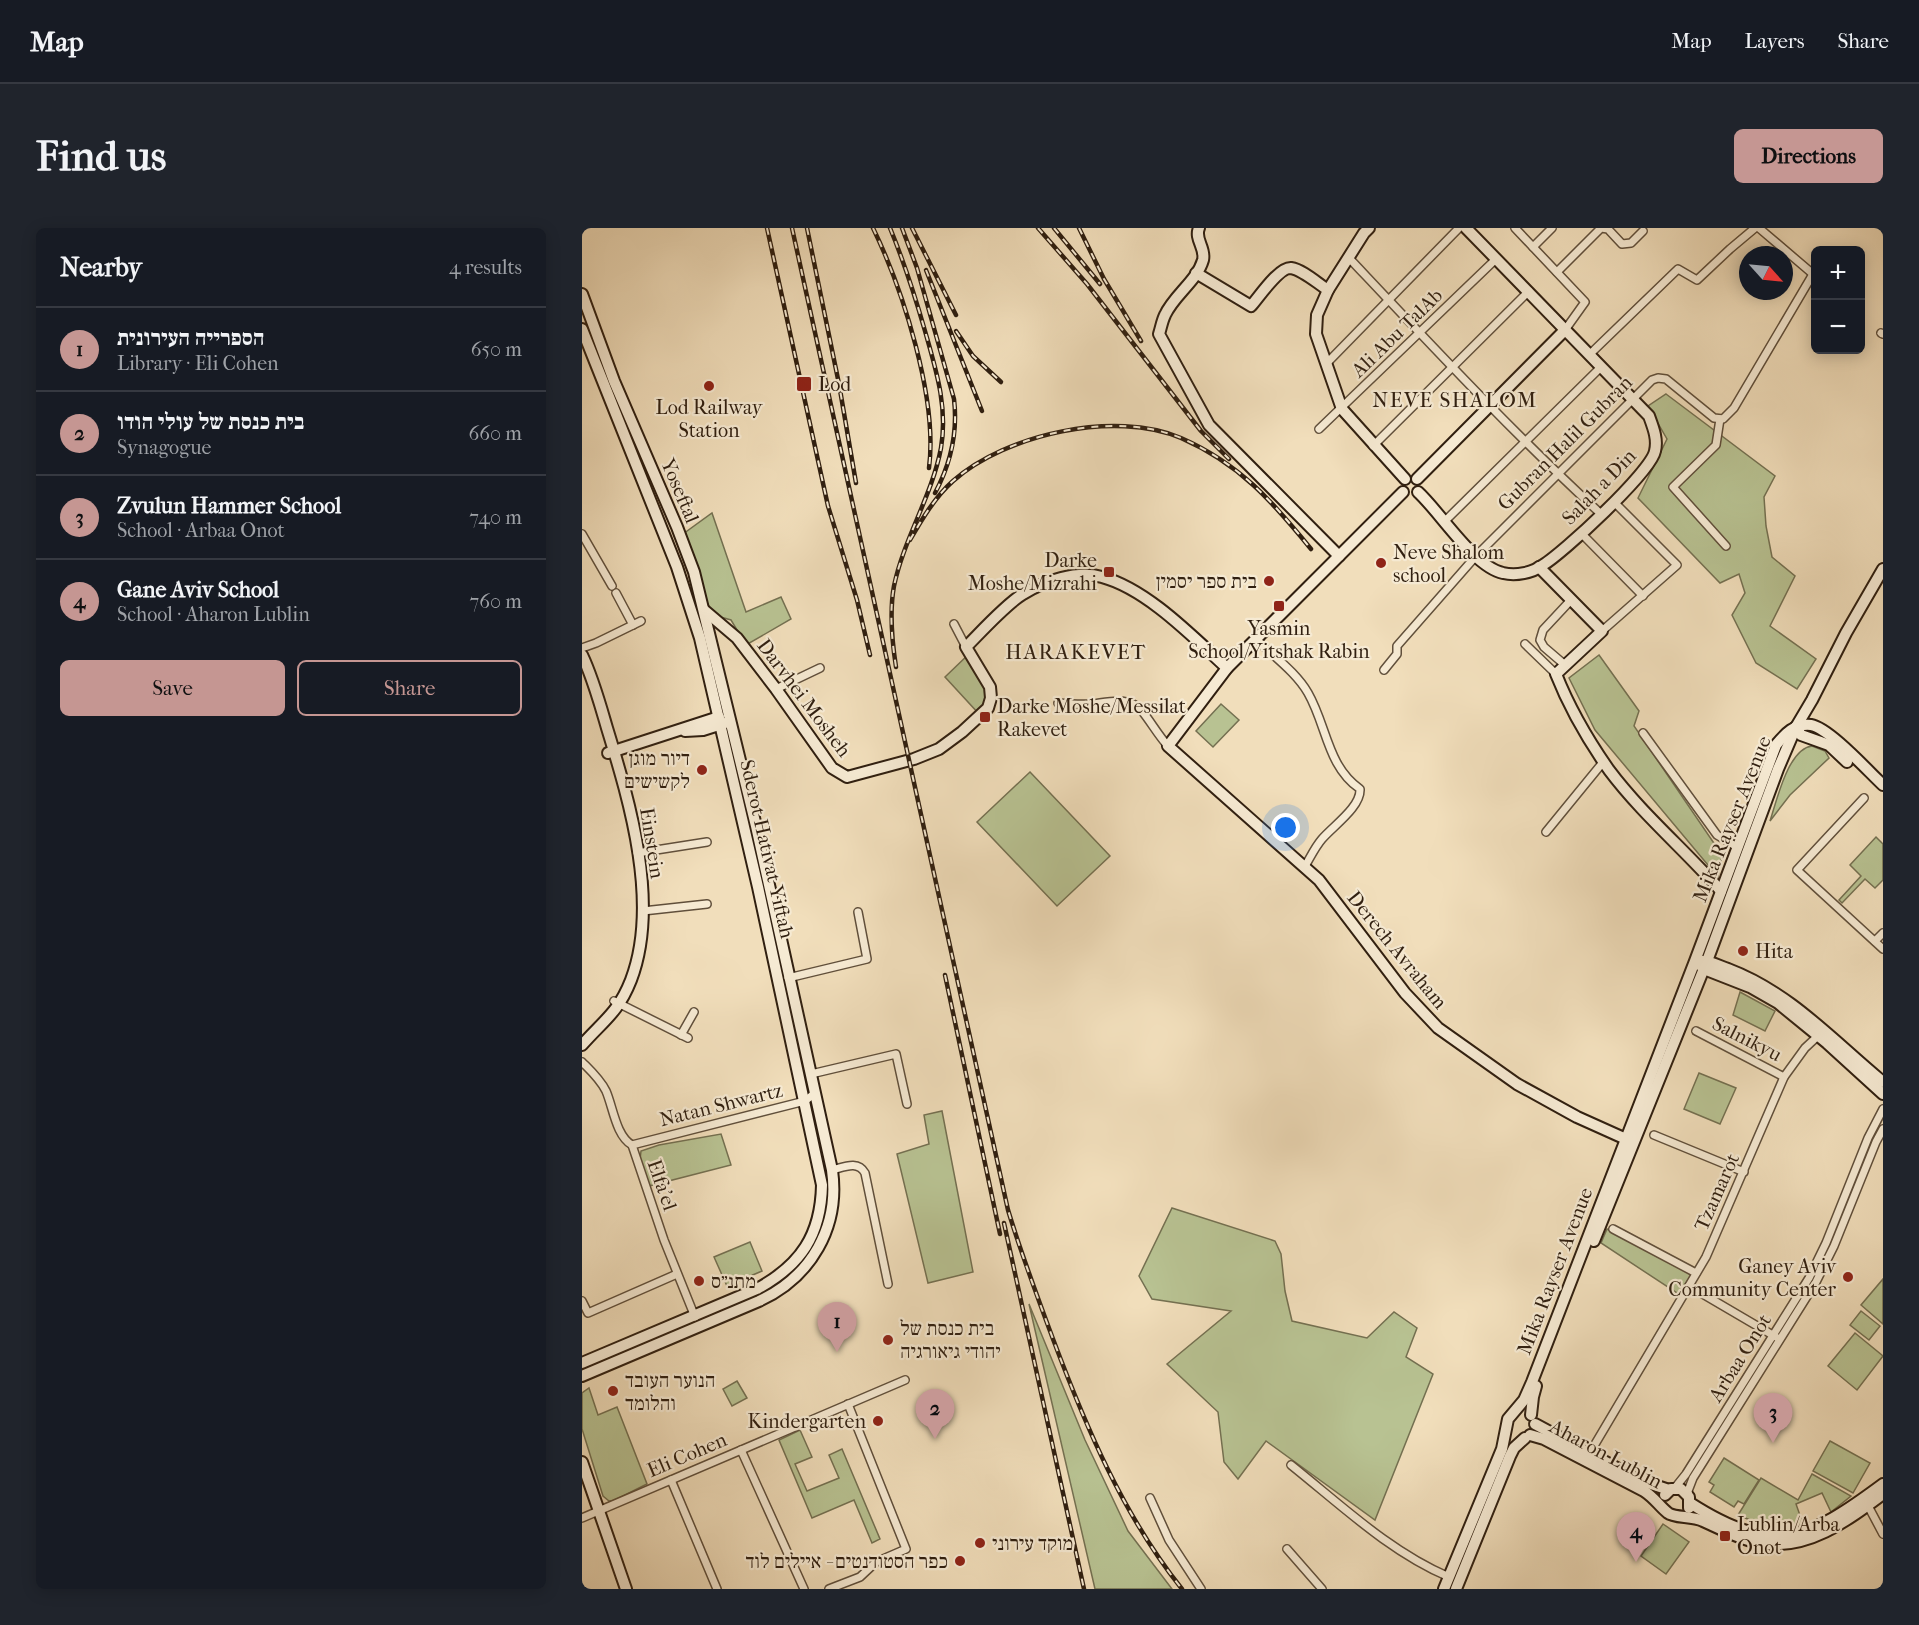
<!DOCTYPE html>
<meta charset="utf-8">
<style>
body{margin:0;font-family:"IM FELL French Canon","Frank Ruhl Libre",serif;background:#20242c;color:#f1f3f6}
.controls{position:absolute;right:18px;top:18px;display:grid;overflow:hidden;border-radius:9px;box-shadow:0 3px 15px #0003}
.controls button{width:54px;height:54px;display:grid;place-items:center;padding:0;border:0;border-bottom:2px solid #363941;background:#171b24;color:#f1f3f6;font:30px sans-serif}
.compass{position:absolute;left:1157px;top:18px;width:54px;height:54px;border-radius:50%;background:#171b24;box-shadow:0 3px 15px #0003;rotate:117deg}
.you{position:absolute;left:704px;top:600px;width:21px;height:21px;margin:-15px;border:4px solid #fff;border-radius:50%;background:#1a73e8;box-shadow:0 0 0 9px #1a73e833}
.badge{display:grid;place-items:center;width:39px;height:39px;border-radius:50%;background:#c59692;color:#111;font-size:20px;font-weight:700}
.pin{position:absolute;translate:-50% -50px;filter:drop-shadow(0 2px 3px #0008)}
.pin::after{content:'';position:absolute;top:32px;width:21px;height:18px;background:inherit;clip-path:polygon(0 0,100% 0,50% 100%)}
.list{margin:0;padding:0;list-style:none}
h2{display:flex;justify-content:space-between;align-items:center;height:78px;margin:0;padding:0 24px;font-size:26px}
h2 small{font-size:20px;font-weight:400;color:#9ea1a6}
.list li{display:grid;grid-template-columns:39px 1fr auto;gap:18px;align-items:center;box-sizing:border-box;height:84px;padding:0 24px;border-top:2px solid #363941}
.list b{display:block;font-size:22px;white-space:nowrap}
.list p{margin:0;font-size:20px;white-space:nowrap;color:#9ea1a6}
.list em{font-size:20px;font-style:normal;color:#9ea1a6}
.actions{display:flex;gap:12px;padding:18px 24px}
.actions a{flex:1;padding:14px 0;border:2px solid #c59692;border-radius:9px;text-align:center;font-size:21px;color:#c59692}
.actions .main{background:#c59692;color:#111}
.map{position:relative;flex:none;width:1301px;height:1361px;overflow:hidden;border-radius:9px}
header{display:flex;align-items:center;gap:36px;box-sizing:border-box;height:84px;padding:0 30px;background:#171b24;border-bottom:2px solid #363941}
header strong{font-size:28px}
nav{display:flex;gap:33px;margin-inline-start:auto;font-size:21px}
.intro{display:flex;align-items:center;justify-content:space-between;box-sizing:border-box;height:144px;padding:0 36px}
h1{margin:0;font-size:42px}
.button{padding:15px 27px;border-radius:9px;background:#c59692;color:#111;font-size:21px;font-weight:700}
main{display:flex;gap:36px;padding:0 36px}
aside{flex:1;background:#171b24;border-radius:9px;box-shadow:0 3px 15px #0003}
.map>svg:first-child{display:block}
</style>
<header>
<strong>Map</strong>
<nav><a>Map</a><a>Layers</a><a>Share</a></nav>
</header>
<div class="intro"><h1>Find us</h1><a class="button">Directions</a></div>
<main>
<aside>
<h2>Nearby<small>4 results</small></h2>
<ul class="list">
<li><span class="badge">1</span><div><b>הספרייה העירונית</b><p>Library · Eli Cohen</p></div><em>650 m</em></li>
<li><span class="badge">2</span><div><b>בית כנסת של עולי הודו</b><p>Synagogue</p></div><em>660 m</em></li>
<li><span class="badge">3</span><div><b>Zvulun Hammer School</b><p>School · Arbaa Onot</p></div><em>740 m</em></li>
<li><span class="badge">4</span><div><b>Gane Aviv School</b><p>School · Aharon Lublin</p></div><em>760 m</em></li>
</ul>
<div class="actions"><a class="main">Save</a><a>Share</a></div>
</aside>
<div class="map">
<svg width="1301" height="1361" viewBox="0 0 1301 1361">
<rect width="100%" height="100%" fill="#f1debb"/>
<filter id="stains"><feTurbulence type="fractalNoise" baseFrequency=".00333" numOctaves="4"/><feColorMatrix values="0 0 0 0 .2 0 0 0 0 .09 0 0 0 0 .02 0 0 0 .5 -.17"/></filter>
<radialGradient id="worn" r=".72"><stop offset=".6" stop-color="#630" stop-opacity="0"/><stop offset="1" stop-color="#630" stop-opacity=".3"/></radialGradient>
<!-- green -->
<g fill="#b8c292" stroke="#747051" stroke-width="1.5">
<polygon points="1084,166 1193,248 1182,269 1184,298 1190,329 1213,348 1188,398 1234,431 1215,461 1174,435 1150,387 1163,365 1157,346 1138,355 1056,270 1085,211 1066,178"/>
<polygon points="130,285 164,384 199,369 209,391 164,417 149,392 135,388 126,383 101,306"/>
<polygon points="388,425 408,459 398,487 363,449"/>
<polygon points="1017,427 1057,483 1052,498 1140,627 1136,649 1013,502 987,450"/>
<polygon points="639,476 657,492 631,519 614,503"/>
<path d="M1230,518L1243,523L1247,530L1208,567L1188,593C1195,572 1206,521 1230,518Z"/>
<polygon points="448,544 528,628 475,678 395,594"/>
<polygon points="1294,609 1301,616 1301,652 1293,660 1283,651 1260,675 1257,672 1279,648 1268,637"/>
<polygon points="1158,764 1193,783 1183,803 1151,787"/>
<polygon points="1117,845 1154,860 1138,896 1102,881"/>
<polygon points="360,883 391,1044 346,1055 315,926 347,916 342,887"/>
<polygon points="139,906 149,937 67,958 58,932 59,923 77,917"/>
<polygon points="590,980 693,1013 699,1026 703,1063 710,1093 785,1110 812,1084 835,1100 824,1129 851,1146 793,1292 684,1213 656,1251 642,1234 636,1184 585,1136 649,1083 570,1071 557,1048"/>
<polygon points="1025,1001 1110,1046 1098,1067 1019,1015"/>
<polygon points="168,1014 180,1043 145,1058 132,1029"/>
<polygon points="1301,1051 1301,1096 1279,1077"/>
<polygon points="447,1076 503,1212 546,1303 590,1361 513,1361"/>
<polygon points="1279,1083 1298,1098 1287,1112 1268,1097"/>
<polygon points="1273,1105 1301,1128 1275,1162 1246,1138"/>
<polygon points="155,1153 165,1170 150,1178 141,1161"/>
<polygon points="7,1160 16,1187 35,1179 65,1256 31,1273 27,1273 21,1268 0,1201 0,1165"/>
<polygon points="218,1202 230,1229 213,1236 225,1263 257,1250 247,1227 260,1221 298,1311 290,1315 272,1272 230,1290 197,1212"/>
<polygon points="1248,1213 1288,1235 1271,1265 1231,1243"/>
<polygon points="1142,1230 1177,1252 1162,1276 1156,1273 1152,1279 1128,1264 1132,1257 1127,1254"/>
<path d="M1230,1246L1269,1268L1249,1284L1240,1265L1214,1276L1221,1296C1194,1301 1181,1298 1156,1287L1179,1250L1216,1272Z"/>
<polygon points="1081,1296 1107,1314 1084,1346 1059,1328"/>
</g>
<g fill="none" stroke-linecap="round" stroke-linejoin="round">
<defs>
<g id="street">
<polyline points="933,0 1003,74 983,102"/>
<polyline points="1177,0 1231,46 1232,44"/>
<polyline points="951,19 970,0"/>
<path d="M767,30C849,117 931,205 1019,286"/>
<polyline points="975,44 1019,0 1026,1 1040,16 1049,15 1061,3"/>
<polyline points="1299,105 1301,106"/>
<polyline points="1007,127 1096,41 1115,52 1148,21 1173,0"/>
<polyline points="744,136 877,0"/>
<polyline points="1138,191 1134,217 1091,259 1144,318"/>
<polyline points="737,201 914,31"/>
<polyline points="791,218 947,63"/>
<polyline points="863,293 1019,139"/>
<polyline points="999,305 1061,368"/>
<polyline points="0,306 30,358"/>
<polyline points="34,365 51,397"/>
<polyline points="372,396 384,419"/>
<polyline points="1020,403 1095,337 1032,274"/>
<path d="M674,411C691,428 714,444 726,465C745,498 745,538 778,561C779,579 751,598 740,611C733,619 728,630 722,640"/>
<polyline points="943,416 974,446"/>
<polyline points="0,420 14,415 59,393"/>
<polyline points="983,437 962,419 958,412 961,402 989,372"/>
<polyline points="802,442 815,426 815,418 894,328 1070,152 1076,150 1084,151 1132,190 1141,191 1152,180 1231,46"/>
<polyline points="194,461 238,440"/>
<path d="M476,475C487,476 499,477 510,476C527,474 547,468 560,483C569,494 576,507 586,518"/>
<polyline points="1061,505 1135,607 1155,619"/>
<polyline points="1282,570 1215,642 1301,721"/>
<polyline points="964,604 1022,533"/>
<polyline points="55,625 125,614"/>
<polyline points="61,683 125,676"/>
<polyline points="1293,713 1301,705"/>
<polyline points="206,750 285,731 276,684"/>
<polyline points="32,773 106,810"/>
<polyline points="1114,803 1202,849"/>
<polyline points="99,807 112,784"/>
<path d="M0,834C9,843 18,851 24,863C31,879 34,908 50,917L82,1012L113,1089"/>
<polyline points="229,846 314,826 325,876"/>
<polyline points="1072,907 1162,944"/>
<polyline points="50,917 223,873 233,865"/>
<path d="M250,942C262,939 276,932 283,945L306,1056"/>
<polyline points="1031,1001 1114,1045"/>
<polyline points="1107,1058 1194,1109"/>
<polyline points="0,1073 6,1085 95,1046"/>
<polyline points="159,1222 222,1361"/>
<polyline points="1006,1228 1124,1029 1202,849 1223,820 1238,806"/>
<path d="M709,1237C759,1277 808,1324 867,1349"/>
<polyline points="89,1252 135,1361"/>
<polyline points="1092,1261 1104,1246 1227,1050 1244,1015 1286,910 1301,881"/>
<polyline points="1107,1268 1106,1263 1111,1250 1234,1054 1252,1018 1294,914 1301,901"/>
<polyline points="568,1270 587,1312 619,1361"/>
<polyline points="1284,1274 1301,1306"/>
<polyline points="0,1290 323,1152"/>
<polyline points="705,1321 740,1361"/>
<polyline points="247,1361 278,1349 294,1334 324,1321 266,1176"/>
</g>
<g id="secondary">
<path d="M617,0C612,11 624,20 621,32C615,53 592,67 583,87C580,93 579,100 577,106L627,197L757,328"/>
<polyline points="787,0 782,5 746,62 735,87 734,106 760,181 823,251"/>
<path d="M614,45L669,78C677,69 697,39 709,40C721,42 735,55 746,62"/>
<path d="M0,66L32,153L95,299L112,344L174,598L250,942C258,999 229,1049 177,1073L0,1148"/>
<path d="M0,101L95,339L118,410L176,659L240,957C239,1007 219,1037 175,1061L0,1135"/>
<polyline points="835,251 983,102"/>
<polyline points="821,264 645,440 586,518 737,652 823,765 856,800 935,856 995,889 1044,911"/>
<path d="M836,264C858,284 892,339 921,345C934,348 950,345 961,337C981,325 1069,244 1073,223C1076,211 1071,199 1067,188L884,0"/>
<path d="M957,339L1020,403L974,446C987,479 1006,512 1027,542C1060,586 1103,622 1139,663"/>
<path d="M122,382L155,410L194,461L250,540L265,549L332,531L357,521L380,504L406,480L409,470L408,459L384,419C399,404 424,376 441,366C462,353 495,342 520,349C565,361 611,409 645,440"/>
<path d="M0,427C11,450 18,476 25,500C48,575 78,676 49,752C36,785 22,792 0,817"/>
<polyline points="1214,499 1219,507 1247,517 1265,534"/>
<polyline points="103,503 121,502 143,495"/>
<polyline points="26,525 137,489"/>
<path d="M1120,733C1129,733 1137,738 1146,741C1209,765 1250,812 1301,854"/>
<polyline points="1118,737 1122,741 1168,759 1196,775 1245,815 1301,866"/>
<polyline points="1012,1013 1125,733 1196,541 1214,499 1230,472 1264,405 1301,341"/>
<polyline points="949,1187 951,1169 954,1158"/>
<polyline points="953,1196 1057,1252 1087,1262"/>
<path d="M948,1207L962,1211L1062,1263C1073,1270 1077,1278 1086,1285C1092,1290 1111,1288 1121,1293C1139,1301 1157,1311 1177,1315C1225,1323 1265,1293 1301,1266"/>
<polyline points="0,1234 44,1361"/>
<polyline points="1083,1267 1089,1261 1099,1261 1107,1269 1107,1280"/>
<path d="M1108,1275C1192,1329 1227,1311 1301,1256"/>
<path d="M862,1361L920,1221L926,1191L942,1172L950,1154L1113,733L1194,517C1203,506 1213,495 1229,497C1247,500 1286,543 1301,557"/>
<polyline points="874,1361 928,1228 932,1220 943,1210"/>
</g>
</defs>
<!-- street casing -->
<use href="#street" stroke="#604f3b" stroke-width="10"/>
<!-- secondary casing -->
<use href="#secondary" stroke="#301f10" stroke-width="14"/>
<!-- street -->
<use href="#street" stroke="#f6ead3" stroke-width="7"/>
<!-- secondary -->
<use href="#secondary" stroke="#f6ead3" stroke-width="10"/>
<defs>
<g id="rail">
<polyline points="185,0 246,278 275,372 288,427"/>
<path d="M210,0L426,982C439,1025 455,1068 471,1111C504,1199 541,1287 600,1361"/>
<polyline points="225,0 257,156 274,255"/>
<path d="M291,0C321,62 356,171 347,240"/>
<path d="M308,0C322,34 333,68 343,103C354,142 366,179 359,220C350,268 322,310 312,358C307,385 310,413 314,439"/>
<path d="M320,0L335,40L372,171C376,205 369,235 353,265"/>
<polyline points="330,0 374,87"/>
<polyline points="456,0 505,56 619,203 647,231"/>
<polyline points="472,0 518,56"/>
<polyline points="497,0 522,51 559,113"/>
<polyline points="344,42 400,183"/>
<polyline points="374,103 391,128 419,154"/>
<path d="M328,312C340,291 353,269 371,253C424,206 533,182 599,210C658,236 690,273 729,321"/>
<polyline points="363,747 418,1006"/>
<polyline points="422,995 502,1361"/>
</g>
</defs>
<!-- rail casing -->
<use href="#rail" stroke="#301f10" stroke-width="4.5"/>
<!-- rail -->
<use href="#rail" stroke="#f6ead3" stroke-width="2" stroke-dasharray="7" stroke-linecap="butt"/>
</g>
<!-- markers -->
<g fill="#8f2418" stroke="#f6ead3" stroke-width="2">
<rect x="214" y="148" width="16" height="16" rx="3"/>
<circle cx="127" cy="158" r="6"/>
<circle cx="799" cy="335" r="6"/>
<rect x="521" y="338" width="12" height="12" rx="3"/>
<circle cx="687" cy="353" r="6"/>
<rect x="691" y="372" width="12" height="12" rx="3"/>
<rect x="397" y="483" width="12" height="12" rx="3"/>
<circle cx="120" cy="542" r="6"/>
<circle cx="1161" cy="723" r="6"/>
<circle cx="1266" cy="1049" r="6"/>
<circle cx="117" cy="1053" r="6"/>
<circle cx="306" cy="1112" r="6"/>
<circle cx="31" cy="1163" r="6"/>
<circle cx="296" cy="1193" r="6"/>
<rect x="1137" y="1302" width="12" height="12" rx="3"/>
<circle cx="398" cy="1315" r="6"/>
<circle cx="378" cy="1333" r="6"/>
</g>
<g text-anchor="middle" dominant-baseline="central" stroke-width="4.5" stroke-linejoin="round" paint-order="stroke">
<!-- street labels -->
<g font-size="20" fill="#301f10" stroke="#f6ead3">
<text transform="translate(815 105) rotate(-44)">Ali Abu TalAb</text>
<text transform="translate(983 215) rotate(-45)">Gubran Halil Gubran</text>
<text transform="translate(1017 259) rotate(-46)">Salah a Din</text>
<text transform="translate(98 263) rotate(67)">Yoseftal</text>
<text transform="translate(222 470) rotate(53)">Darvhei Mosheh</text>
<text transform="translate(1150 591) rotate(-68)">Mika Rayser Avenue</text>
<text transform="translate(70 615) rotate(81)">Einstein</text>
<text transform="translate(185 621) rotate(77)">Sderot Hativat Yiftah</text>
<text transform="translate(815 722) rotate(51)">Derech Avraham</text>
<text transform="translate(1165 811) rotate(27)">Salnikyu</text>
<text transform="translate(139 877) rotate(-14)">Natan Shwartz</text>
<text transform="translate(80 957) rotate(71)">Elfa'el</text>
<text transform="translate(1135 964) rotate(-66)">Tzamarot</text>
<text transform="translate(973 1043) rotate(-69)">Mika Rayser Avenue</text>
<text transform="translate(1158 1130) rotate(-58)">Arbaa Onot</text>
<text transform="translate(1024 1226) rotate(28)">Aharon Lublin</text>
<text transform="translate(105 1227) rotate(-23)">Eli Cohen</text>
</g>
<!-- poi labels -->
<g font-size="20" fill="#301f10" stroke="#f6ead3" text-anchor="start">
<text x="236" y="156">Lod</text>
<text x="127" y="179" text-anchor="middle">Lod Railway<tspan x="127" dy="23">Station</tspan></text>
<text x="811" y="324">Neve Shalom<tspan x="811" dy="23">school</tspan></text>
<text x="515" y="332" text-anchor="end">Darke<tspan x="515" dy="23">Moshe/Mizrahi</tspan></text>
<text x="675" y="353" text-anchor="end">בית ספר יסמין</text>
<text x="697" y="400" text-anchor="middle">Yasmin<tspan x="697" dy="23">School/Yitshak Rabin</tspan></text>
<text x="415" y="478">Darke Moshe/Messilat<tspan x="415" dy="23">Rakevet</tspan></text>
<text x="108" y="530" text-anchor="end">דיור מוגן<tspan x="108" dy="23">לקשישים</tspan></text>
<text x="1173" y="723">Hita</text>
<text x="1254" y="1038" text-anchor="end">Ganey Aviv<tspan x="1254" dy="23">Community Center</tspan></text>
<text x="129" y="1053">מתנ״ס</text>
<text x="318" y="1100">בית כנסת של<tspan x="318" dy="23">יהודי גיאורגיה</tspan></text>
<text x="43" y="1152">הנוער העובד<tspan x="43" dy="23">והלומד</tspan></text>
<text x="284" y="1193" text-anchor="end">Kindergarten</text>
<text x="1155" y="1296">Lublin/Arba<tspan x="1155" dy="23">Onot</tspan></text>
<text x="410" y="1315">מוקד עירוני</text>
<text x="366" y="1333" text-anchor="end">כפר הסטודנטים - איילים לוד</text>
</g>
<!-- neighbourhood labels -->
<g font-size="21" letter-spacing="1.5" fill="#301f10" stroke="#f6ead3">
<text x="873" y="172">NEVE SHALOM</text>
<text x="494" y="424">HARAKEVET</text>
</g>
</g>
<rect width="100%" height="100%" filter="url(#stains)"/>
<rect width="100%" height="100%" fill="url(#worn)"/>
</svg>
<div class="controls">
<button>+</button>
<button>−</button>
</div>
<svg class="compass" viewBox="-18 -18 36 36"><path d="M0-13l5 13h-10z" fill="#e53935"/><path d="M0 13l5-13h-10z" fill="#9ea1a6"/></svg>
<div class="you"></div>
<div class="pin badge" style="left:255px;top:1124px">1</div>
<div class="pin badge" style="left:353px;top:1211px">2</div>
<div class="pin badge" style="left:1191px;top:1215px">3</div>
<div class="pin badge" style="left:1054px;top:1334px">4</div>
</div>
</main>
